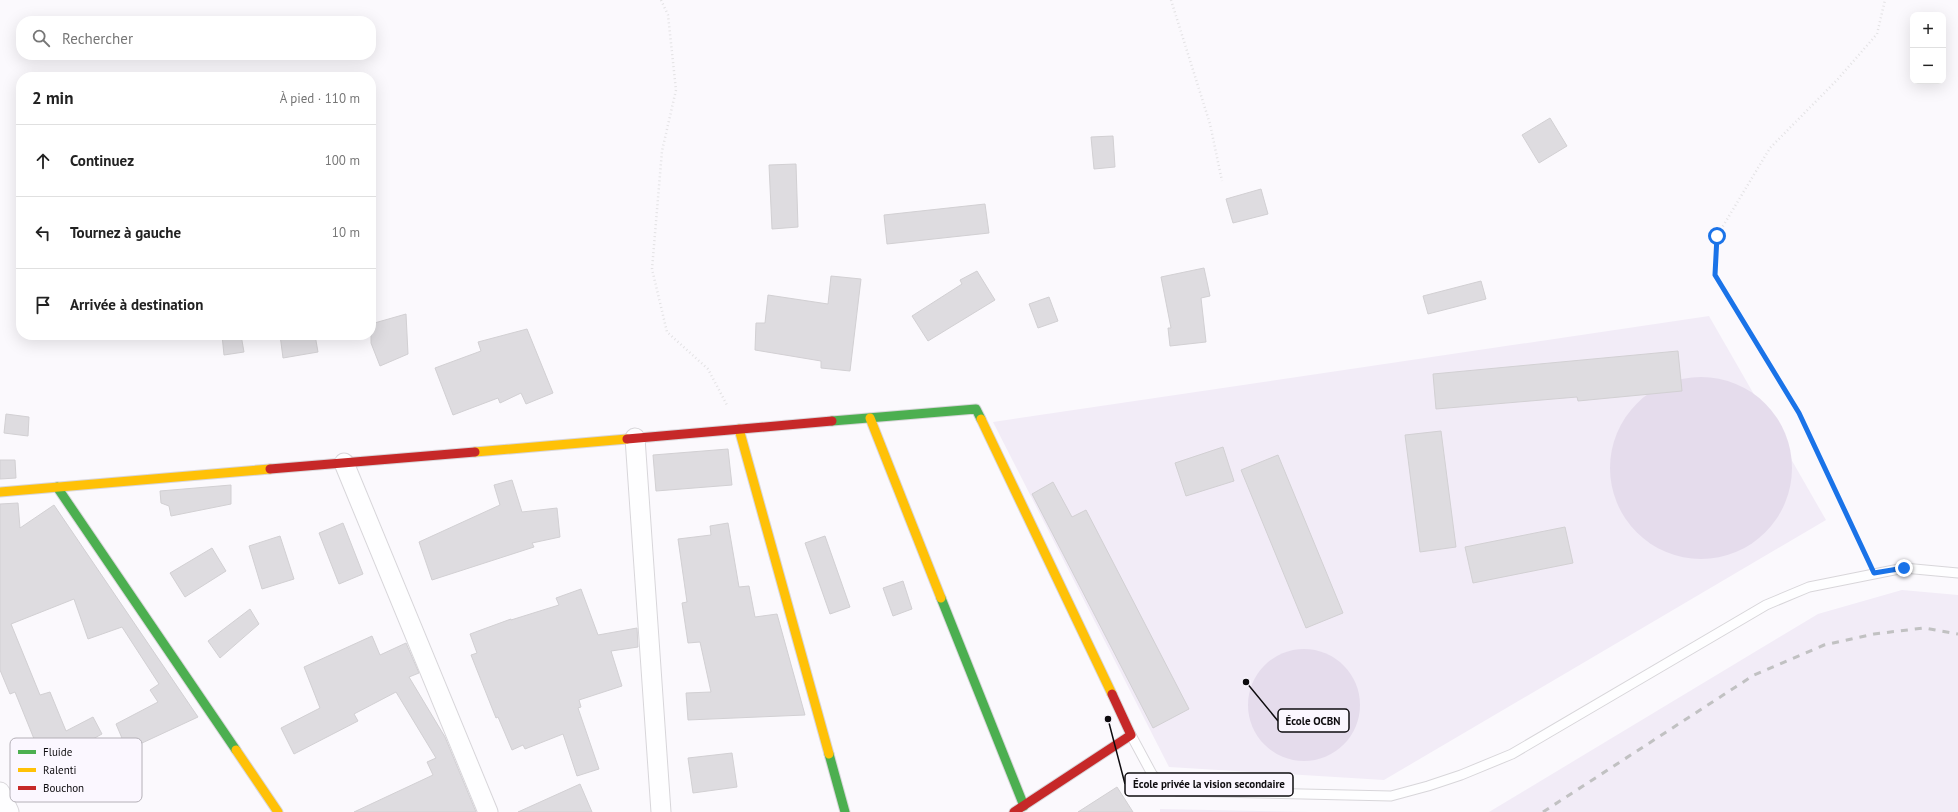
<!DOCTYPE html>
<html lang="fr">
<meta charset="utf-8">
<style>
body{margin:0;font-family:"PT Sans",sans-serif;background:#f2f2f2;color:#222}
.controls{position:absolute;right:12px;top:12px;display:grid;overflow:hidden;border-radius:8px;box-shadow:0 4px 16px #0002}
.controls button{width:36px;height:36px;display:grid;place-items:center;padding:0;border:0;border-bottom:1px solid #e0e0e0;background:#fff;color:#222;font:20px sans-serif}
.stop{position:absolute;width:12px;height:12px;margin:-9px;border:3px solid #1a73e8;border-radius:50%;background:#fff}
.stop.end{background:#1a73e8;border-color:#fff;box-shadow:0 1px 4px #0008}
.list{margin:0;padding:0;list-style:none}
h2{display:flex;justify-content:space-between;align-items:center;height:52px;margin:0;padding:0 16px;font-size:17px}
h2 small{font-size:13px;font-weight:400;color:#767676}
.list li{display:grid;grid-template-columns:26px 1fr auto;gap:12px;align-items:center;box-sizing:border-box;height:72px;padding:0 16px;border-top:1px solid #e0e0e0}
.list b{display:block;font-size:15px;white-space:nowrap}
.list em{font-size:13px;font-style:normal;color:#767676}
.icon{flex:none;width:22px;height:22px;fill:none;stroke:currentColor;stroke-width:2;stroke-linecap:round;stroke-linejoin:round}
.map{position:relative;flex:none;width:1958px;height:812px;overflow:hidden}
.search{position:absolute;background:#fff;box-shadow:0 4px 16px #0002;left:16px;top:16px;width:360px;height:44px;display:flex;align-items:center;gap:10px;box-sizing:border-box;padding:0 14px;border-radius:16px;color:#767676;font-size:15px}
.panel{position:absolute;background:#fff;box-shadow:0 4px 16px #0002;left:16px;top:72px;width:360px;height:268px;border-radius:16px}
.map>svg:first-child{display:block}
</style>
<div class="map">
<svg width="1958" height="812" viewBox="0 0 1958 812">
<rect width="100%" height="100%" fill="#fbf9fd"/>
<!-- built -->
<g fill="#f2ecf7">
<polygon points="1709,316 1826,520 1384,780 1169,767 993,422"/>
<polygon points="1902,590 1958,595 1958,812 1489,812 1818,614"/>
<polygon points="1160,809 1312,812 1160,812"/>
</g>
<!-- green -->
<g fill="#e5dcec">
<circle cx="1701" cy="468" r="91"/>
<circle cx="1304" cy="705" r="56"/>
</g>
<!-- building -->
<g fill="#dedce0" stroke="#d2d0d3">
<polygon points="1550,118 1567,146 1539,163 1522,135"/>
<polygon points="1113,136 1115,167 1094,169 1091,137"/>
<polygon points="796,164 798,227 772,229 769,165"/>
<polygon points="1261,189 1268,214 1233,223 1226,199"/>
<polygon points="985,204 989,233 887,244 884,215"/>
<polygon points="1204,268 1210,296 1201,298 1206,342 1170,346 1168,328 1171,328 1161,277"/>
<polygon points="977,271 995,300 928,341 912,316 962,284 960,280"/>
<polygon points="831,276 861,279 850,371 821,368 821,361 755,350 756,323 765,323 768,295 828,304"/>
<polygon points="1481,281 1486,299 1428,314 1423,296"/>
<polygon points="1049,297 1058,321 1038,328 1029,304"/>
<polygon points="406,314 408,354 380,366 371,343 371,324"/>
<polygon points="527,329 553,393 526,404 521,393 500,403 498,398 453,415 435,368 481,351 478,342"/>
<polygon points="222,335 241,335 244,352 224,355"/>
<polygon points="280,335 315,335 318,352 283,358"/>
<polygon points="1678,351 1682,391 1578,401 1577,397 1436,409 1433,374"/>
<polygon points="6,414 29,417 28,436 4,433"/>
<polygon points="1441,431 1456,547 1420,552 1405,435"/>
<polygon points="1223,447 1234,481 1186,496 1175,463"/>
<polygon points="728,449 732,485 656,491 653,455"/>
<polygon points="1278,455 1343,613 1306,628 1241,470"/>
<polygon points="0,460 15,460 16,478 0,479"/>
<polygon points="512,480 522,512 557,508 560,537 532,543 534,547 432,580 419,542 500,505 494,485"/>
<polygon points="1053,482 1072,517 1086,510 1189,709 1153,728 1032,494"/>
<polygon points="231,485 231,504 171,516 169,506 161,503 160,491"/>
<polygon points="18,503 20,528 54,505 198,717 127,750 116,724 158,702 150,690 159,684 122,627 88,639 74,599 11,624 40,695 50,692 66,731 93,717 102,734 78,747 43,761 15,692 10,694 0,670 0,504"/>
<polygon points="343,523 363,574 339,584 319,533"/>
<polygon points="728,523 739,587 749,586 755,617 777,614 805,715 688,720 686,693 711,692 700,642 688,643 682,603 687,602 678,539 711,535 710,526"/>
<polygon points="1565,527 1573,563 1473,583 1465,547"/>
<polygon points="280,536 294,579 262,589 249,546"/>
<polygon points="825,536 850,607 830,614 805,543"/>
<polygon points="212,548 226,571 185,597 170,573"/>
<polygon points="903,581 912,609 893,616 883,588"/>
<polygon points="581,589 598,635 637,628 638,647 611,651 622,686 579,700 581,707 578,708 599,769 577,776 563,734 525,749 523,745 512,750 498,717 496,718 471,655 477,653 470,634 511,619 511,620 559,605 556,598"/>
<polygon points="250,609 259,624 220,658 208,641"/>
<polygon points="372,636 380,655 406,643 419,673 409,677 445,737 476,812 354,812 433,775 427,762 436,758 396,692 354,714 358,721 294,754 281,728 320,708 304,667"/>
<polygon points="732,753 737,787 693,793 688,758"/>
<polygon points="580,784 592,812 518,812"/>
<polygon points="1117,787 1133,812 1078,812"/>
</g>
<g fill="none" stroke-linecap="round" stroke-linejoin="round">
<defs>
<polyline id="lane" points="1131,735 1152,774 1163,786 1177,791 1391,796 1428,786 1461,775 1512,754 1766,605 1809,587 1904,568 1958,573"/>
<g id="street">
<polyline points="635,438 661,812"/>
<polyline points="344,463 488,812"/>
<polyline points="0,792 9,812"/>
</g>
<g id="fast">
<polyline points="832,421 976,409 981,419"/>
<polyline points="57,487 236,750"/>
<polyline points="941,598 1024,806"/>
<polyline points="829,754 845,812"/>
</g>
<g id="slow">
<polyline points="870,418 941,598"/>
<polyline points="981,419 1112,694"/>
<polyline points="739,429 829,754"/>
<polyline points="475,452 627,439"/>
<polyline points="0,492 270,469"/>
<polyline points="236,750 278,812"/>
</g>
<g id="jam">
<polyline points="627,439 832,421"/>
<polyline points="270,469 475,452"/>
<polyline points="1014,812 1131,735 1112,694"/>
</g>
</defs>
<!-- lane casing -->
<use href="#lane" stroke="#d8d6da" stroke-width="11"/>
<!-- street casing -->
<use href="#street" stroke="#d8d6da" stroke-width="21"/>
<!-- fast casing -->
<use href="#fast" stroke="#d8d6da" stroke-width="11"/>
<!-- slow casing -->
<use href="#slow" stroke="#d8d6da" stroke-width="11"/>
<!-- jam casing -->
<use href="#jam" stroke="#d8d6da" stroke-width="11"/>
<!-- path -->
<g stroke="#e3e2e4" stroke-width="2.5" stroke-dasharray="1 3" stroke-linecap="butt">
<polyline points="661,0 668,15 676,90 662,151 652,269 667,332 708,369 728,407"/>
<polyline points="1171,0 1210,124 1222,181"/>
<polyline points="1867,558 1799,413 1715,275 1717,236 1770,148 1837,80 1877,34 1885,0"/>
</g>
<!-- lane -->
<use href="#lane" stroke="#fefeff" stroke-width="9"/>
<!-- street -->
<use href="#street" stroke="#fefeff" stroke-width="19"/>
<!-- fast -->
<use href="#fast" stroke="#4caf50" stroke-width="9"/>
<!-- slow -->
<use href="#slow" stroke="#ffc107" stroke-width="9"/>
<!-- jam -->
<use href="#jam" stroke="#c62828" stroke-width="9"/>
<!-- rail -->
<polyline stroke="#c1c1c2" stroke-width="3" stroke-dasharray="7 7" stroke-linecap="butt" points="1543,812 1754,675 1824,645 1874,634 1924,628 1958,634"/>
</g>
<g fill="none" stroke-linecap="round" stroke-linejoin="round">
<!-- route -->
<polyline stroke="#1a73e8" stroke-width="5" points="1717,236 1715,275 1799,413 1874,573 1904,568"/>
</g>
<!-- legend -->
<rect x="10" y="738" width="132" height="64" rx="6" fill="#fbf7ff" stroke="#b4b0b7" stroke-width="1"/>
<rect x="18" y="750" width="18" height="4" fill="#4caf50"/>
<rect x="18" y="768" width="18" height="4" fill="#ffc107"/>
<rect x="18" y="786" width="18" height="4" fill="#c62828"/>
<g font-size="11" fill="#0e0c0f">
<text x="43" y="756">Fluide</text>
<text x="43" y="774">Ralenti</text>
<text x="43" y="792">Bouchon</text>
</g>
<!-- callouts -->
<path fill="none" stroke="#0e0c0f" stroke-width="1.5" d="M1246 682L1278 721M1108 719L1125 784"/>
<g fill="#0e0c0f" stroke="#fbf7ff" stroke-width="1.5">
<circle cx="1246" cy="682" r="4"/>
<circle cx="1108" cy="719" r="4"/>
</g>
<g fill="#fbf7ff" stroke="#0e0c0f" stroke-width="1.5">
<rect x="1278" y="709" width="71" height="23" rx="4"/>
<rect x="1125" y="773" width="168" height="23" rx="4"/>
</g>
<g font-size="11" text-anchor="middle" font-weight="bold" fill="#0e0c0f">
<text x="1313" y="725">École OCBN</text>
<text x="1209" y="788">École privée la vision secondaire</text>
</g>
</svg>
<div class="controls">
<button>+</button>
<button>−</button>
</div>
<div class="stop" style="left:1717px;top:236px"></div>
<div class="stop end" style="left:1904px;top:568px"></div>
<div class="search"><svg class="icon" aria-label="search" viewBox="0 0 24 24"><circle cx="10" cy="10" r="6"/><path d="M15 15l6 6"/></svg>Rechercher</div>
<section class="panel">
<h2>2 min<small>À pied · 110 m</small></h2>
<ul class="list">
<li><svg class="icon" aria-label="ahead" viewBox="0 0 24 24"><path d="M12 20V5M6 11l6-6 6 6"/></svg><div><b>Continuez</b></div><em>100 m</em></li>
<li><svg class="icon" aria-label="left" viewBox="0 0 24 24"><path d="M17 20v-9H6M10 6l-5 5 5 5"/></svg><div><b>Tournez à gauche</b></div><em>10 m</em></li>
<li><svg class="icon" aria-label="arrive" viewBox="0 0 24 24"><path d="M6 21V4h12l-3 4 3 4H6"/></svg><div><b>Arrivée à destination</b></div></li>
</ul>
</section>
</div>
